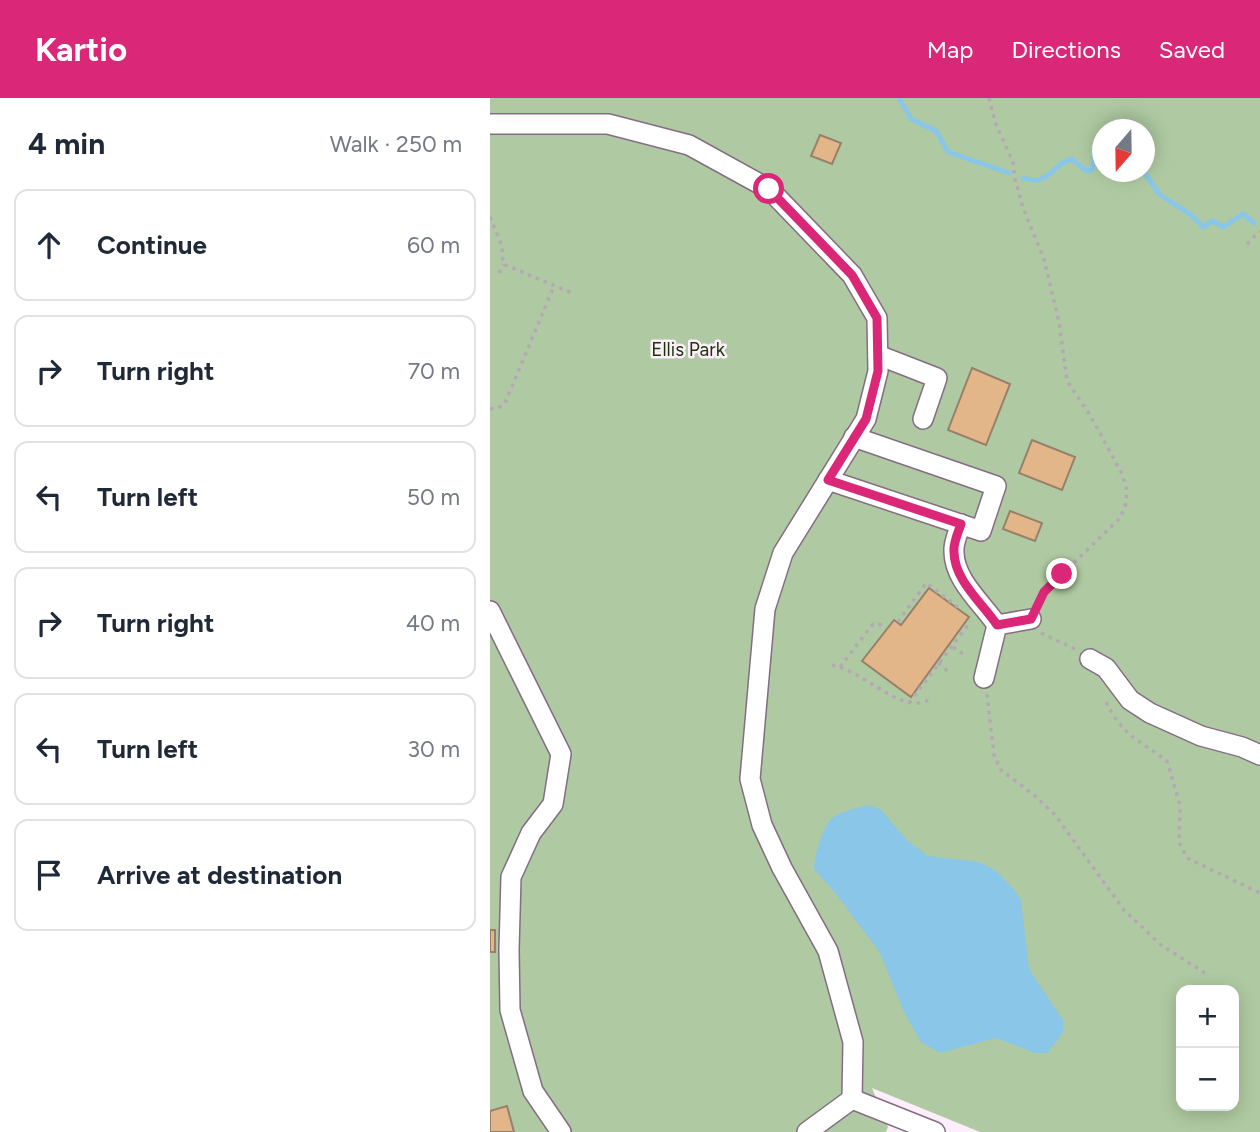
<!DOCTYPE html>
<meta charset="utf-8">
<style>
body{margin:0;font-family:Figtree,sans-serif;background:#f6f6f7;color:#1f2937}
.controls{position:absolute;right:21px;bottom:21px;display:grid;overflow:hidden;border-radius:14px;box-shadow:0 4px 18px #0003}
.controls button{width:63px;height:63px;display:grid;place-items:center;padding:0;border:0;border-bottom:2px solid #e0e1e3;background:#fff;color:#1f2937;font:35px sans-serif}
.compass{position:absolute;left:602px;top:21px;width:63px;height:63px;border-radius:50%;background:#fff;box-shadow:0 4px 18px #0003;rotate:200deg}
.stop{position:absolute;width:21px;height:21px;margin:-16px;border:5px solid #db2777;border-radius:50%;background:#fff}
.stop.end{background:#db2777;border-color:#fff;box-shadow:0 2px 7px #0008}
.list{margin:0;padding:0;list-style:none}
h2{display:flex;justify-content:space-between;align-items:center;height:91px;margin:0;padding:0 28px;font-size:30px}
h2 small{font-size:23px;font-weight:400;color:#747a83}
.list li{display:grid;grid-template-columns:46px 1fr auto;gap:21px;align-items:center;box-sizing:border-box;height:112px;margin:0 14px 14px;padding:0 14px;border:2px solid #e0e1e3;border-radius:14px}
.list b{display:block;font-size:26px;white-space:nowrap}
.list em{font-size:23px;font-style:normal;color:#747a83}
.icon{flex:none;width:38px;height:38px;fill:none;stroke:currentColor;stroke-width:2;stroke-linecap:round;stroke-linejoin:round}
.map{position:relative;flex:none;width:770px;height:1034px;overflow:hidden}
header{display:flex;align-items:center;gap:42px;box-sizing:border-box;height:98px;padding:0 35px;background:#db2777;color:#fff}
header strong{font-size:33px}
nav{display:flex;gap:38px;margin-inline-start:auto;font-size:24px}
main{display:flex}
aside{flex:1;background:#fff}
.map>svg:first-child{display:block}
</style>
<header>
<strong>Kartio</strong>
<nav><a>Map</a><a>Directions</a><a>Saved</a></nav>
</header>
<main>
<aside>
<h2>4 min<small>Walk · 250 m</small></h2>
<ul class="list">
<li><svg class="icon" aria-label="ahead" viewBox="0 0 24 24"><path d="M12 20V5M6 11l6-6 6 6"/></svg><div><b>Continue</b></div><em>60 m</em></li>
<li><svg class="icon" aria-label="right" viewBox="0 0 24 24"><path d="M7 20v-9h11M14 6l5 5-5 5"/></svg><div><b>Turn right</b></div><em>70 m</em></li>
<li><svg class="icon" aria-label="left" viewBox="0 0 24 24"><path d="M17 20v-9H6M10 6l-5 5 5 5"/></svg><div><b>Turn left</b></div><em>50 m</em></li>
<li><svg class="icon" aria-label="right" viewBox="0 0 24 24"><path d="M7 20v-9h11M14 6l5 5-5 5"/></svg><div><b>Turn right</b></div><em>40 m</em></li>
<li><svg class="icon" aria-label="left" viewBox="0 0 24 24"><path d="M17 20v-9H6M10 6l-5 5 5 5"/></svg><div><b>Turn left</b></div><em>30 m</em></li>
<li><svg class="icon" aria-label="arrive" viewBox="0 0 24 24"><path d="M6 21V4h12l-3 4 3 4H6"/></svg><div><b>Arrive at destination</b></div></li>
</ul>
</aside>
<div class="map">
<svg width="770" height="1034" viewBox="0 0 770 1034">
<rect width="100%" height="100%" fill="#fdeefc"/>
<!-- green -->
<path fill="#afcaa2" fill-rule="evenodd" d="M0,0H770V1034H490L382,990L398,1029L396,1034H0ZM612,32H654V74H612ZM691,892H744V1008H691Z"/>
<!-- water -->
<path fill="#89c6e7" d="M377,707L390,711L418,743L438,758L489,764L505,772L522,789L531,802L539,871L573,922V935L557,955H545L506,940L450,955L431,944L414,914L390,855L347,797L324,771C324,758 332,733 340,722C348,714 366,710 377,707Z"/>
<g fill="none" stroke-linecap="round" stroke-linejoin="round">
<!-- stream -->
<g stroke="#89c6e7" stroke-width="5">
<polyline points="409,0 421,21 446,33 458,54 519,75"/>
<polyline points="654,74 670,97 700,116 713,129 723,123 733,129 753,116 764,125"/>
<path d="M533,80C560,89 562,65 582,61L596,73L602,72L605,55L612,54"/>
</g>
</g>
<!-- building -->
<g fill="#e3b68a" stroke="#97806a" stroke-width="2">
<polygon points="330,37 351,45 342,66 321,58"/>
<polygon points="482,270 520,286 496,347 458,332"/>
<polygon points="542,342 585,359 572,392 529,375"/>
<polygon points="520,413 552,425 545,443 513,431"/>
<polygon points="439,490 479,519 421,599 372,563 404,522 411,527"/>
<rect x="0" y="832" width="5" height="22"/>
<polygon points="17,1008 24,1034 0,1034 0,1013"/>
</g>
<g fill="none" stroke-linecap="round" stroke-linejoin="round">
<defs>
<g id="minor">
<polyline points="0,26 118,26 199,47 279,91 362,177 387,220 388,273 376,321 293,455 275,511 260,681 272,727 292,770 338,853 363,944 362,1001"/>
<polyline points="388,257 447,280 433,321"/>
<polyline points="338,382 491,433 506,388 364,339"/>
<path d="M471,426C468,435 463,445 464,454C464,482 493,506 507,527"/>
<polyline points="0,513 71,656 63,706 41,735 21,779 19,852 20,912 43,993 71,1034"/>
<polyline points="600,561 616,570 640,602 660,615 711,638 752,649 770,657"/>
<polyline points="494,580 507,527 541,521"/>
<polyline points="362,1001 445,1034"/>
<polyline points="317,1034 362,1001"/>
</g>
</defs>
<!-- minor casing -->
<use href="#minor" stroke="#846d83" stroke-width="22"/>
<!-- path -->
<g stroke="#b5a8b4" stroke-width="3.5" stroke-dasharray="3.5 5" stroke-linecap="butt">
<polyline points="499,0 505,24 523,64 525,81 533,110 554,161 569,224 577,283 600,317 631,374 635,385 637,395 635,410 628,422 554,494 547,504"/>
<polyline points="0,119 12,148 13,166 82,195"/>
<polyline points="757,146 770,133"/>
<polyline points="9,175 13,166"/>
<polyline points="0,311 8,310 15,305 64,188"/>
<polyline points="408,524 436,485 468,509"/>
<polyline points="551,535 585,551"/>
<polyline points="463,549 473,556"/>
<polyline points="448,565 459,574"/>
<path d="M342,567C370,573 401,604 424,605C430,606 436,603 441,602"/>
<polyline points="350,569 383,526 389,526 396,530"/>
<polyline points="497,596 504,657 511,672 544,697 565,717 634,812 671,847 715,875"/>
<path d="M616,604C632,637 649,642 677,663L690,707L689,744L697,760L770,795"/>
<polyline points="419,605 481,523"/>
</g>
<!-- minor -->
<use href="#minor" stroke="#fff" stroke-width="19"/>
</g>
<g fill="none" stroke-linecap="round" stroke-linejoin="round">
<!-- route -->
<path stroke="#db2777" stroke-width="9" d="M279,91L362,177L387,220L388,273L376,321L338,382L471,426C468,435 463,445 464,454C464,482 493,506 507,527L541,521L554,494L572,476"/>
</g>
<g text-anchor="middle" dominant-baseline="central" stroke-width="5" stroke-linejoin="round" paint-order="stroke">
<!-- park labels -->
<g font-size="19" fill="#183702" stroke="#fdeefc">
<text x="198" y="251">Ellis Park</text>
</g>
</g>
</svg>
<div class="controls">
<button>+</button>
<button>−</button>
</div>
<svg class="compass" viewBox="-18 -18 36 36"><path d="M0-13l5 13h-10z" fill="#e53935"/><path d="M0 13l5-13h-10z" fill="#747a83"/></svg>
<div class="stop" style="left:279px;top:91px"></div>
<div class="stop end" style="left:572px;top:476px"></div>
</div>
</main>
